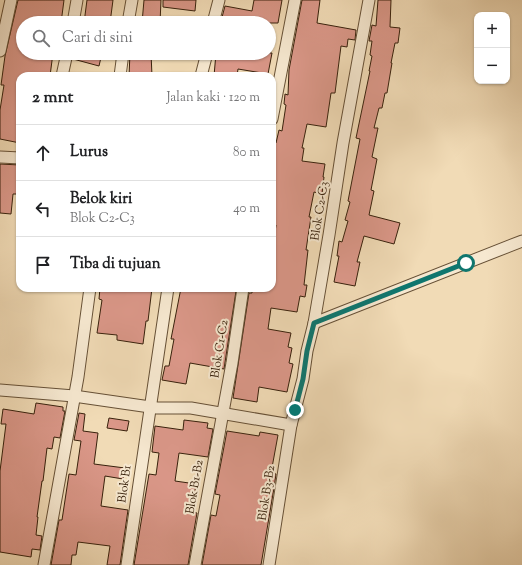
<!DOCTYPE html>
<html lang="id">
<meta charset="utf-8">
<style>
body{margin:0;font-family:"Sorts Mill Goudy",serif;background:#f6f6f6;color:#202124}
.controls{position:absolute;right:12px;top:12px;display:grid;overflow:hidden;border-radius:8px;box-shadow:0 1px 3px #0004}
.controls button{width:36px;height:36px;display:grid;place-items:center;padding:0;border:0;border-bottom:1px solid #e0e0e0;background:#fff;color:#202124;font:20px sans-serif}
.stop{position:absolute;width:12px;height:12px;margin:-9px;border:3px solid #0f766e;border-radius:50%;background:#fff}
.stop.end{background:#0f766e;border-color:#fff;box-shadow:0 1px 4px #0008}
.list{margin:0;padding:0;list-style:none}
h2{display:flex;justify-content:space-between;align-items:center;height:52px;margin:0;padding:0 16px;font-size:17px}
h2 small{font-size:13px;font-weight:400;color:#757577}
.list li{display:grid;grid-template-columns:26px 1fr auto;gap:12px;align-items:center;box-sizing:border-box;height:56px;padding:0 16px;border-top:1px solid #e0e0e0}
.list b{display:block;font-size:15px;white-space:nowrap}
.list p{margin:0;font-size:13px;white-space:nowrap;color:#757577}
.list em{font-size:13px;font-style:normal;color:#757577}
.icon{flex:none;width:22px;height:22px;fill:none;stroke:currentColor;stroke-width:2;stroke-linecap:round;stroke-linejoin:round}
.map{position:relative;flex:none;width:522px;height:565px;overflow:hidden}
.search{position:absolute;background:#fff;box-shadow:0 1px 3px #0004;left:16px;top:16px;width:260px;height:44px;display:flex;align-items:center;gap:10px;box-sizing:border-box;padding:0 14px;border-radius:22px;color:#757577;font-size:15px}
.panel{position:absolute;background:#fff;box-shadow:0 1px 3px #0004;left:16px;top:72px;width:260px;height:220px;border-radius:12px}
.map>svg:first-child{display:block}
</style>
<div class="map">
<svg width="522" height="565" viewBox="0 0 522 565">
<rect width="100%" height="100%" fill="#f1dbb6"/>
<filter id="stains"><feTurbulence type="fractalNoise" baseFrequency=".005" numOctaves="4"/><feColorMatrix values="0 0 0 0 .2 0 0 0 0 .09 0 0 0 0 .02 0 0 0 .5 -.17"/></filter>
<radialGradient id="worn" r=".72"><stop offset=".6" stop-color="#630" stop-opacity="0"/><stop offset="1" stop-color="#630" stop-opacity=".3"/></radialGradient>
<!-- building -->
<g fill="#da9788" stroke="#38210c">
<polygon points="18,0 64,0 61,23 23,23 23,53 53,53 50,76 20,76 20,143 0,139 0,110 4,85 1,85 5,56"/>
<polygon points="87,0 113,0 110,23 84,23"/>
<polygon points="144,0 161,0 160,23 142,23"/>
<polygon points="163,0 196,0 195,11 163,7"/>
<polygon points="254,0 282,0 278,23 231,23 221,21 225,6 252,11"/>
<polygon points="302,0 320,0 317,23 356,30 355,40 348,39 347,47 341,46 335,93 331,93 326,127 307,124 302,148 304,148 302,161 325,164 323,177 324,177 322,194 314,192 309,217 311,217 306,250 308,250 304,285 307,285 305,297 300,296 297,312 271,308 268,329 291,333 288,347 292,348 289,363 293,364 287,392 259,387 257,402 233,398 249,293 252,293 252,288 272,288 272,254 276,225 272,224 272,185 274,171 272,171 272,150 273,143 276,143 279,130 282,131 286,105 284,104 285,94 288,95 289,70"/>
<polygon points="378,0 391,0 390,27 400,28 398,43 395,43 391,63 392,63 387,93 385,93 382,108 379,108 374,128 378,128 372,157 377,159 371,190 374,191 369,215 400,223 394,244 364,236 357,262 360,262 355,286 334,282 339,256 337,256 339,241 342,242 348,221 345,220 350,202 348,201 360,139 356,138 370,71 369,71 372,56 370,55 372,41 369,41 372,25 376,26"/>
<polygon points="74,53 102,53 99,66 73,59"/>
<polygon points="130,53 151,53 152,76 129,76"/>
<polygon points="216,53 272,53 268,74 238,69 237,76 214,76"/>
<polygon points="0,164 20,165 20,194 13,194 11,214 0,213"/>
<polygon points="100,288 152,288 148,321 146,321 143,344 117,340 117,335 97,333 102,300 99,299"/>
<polygon points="181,288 229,288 229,290 236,291 224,369 190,363 186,384 162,380 165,366 169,366 174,339 171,339"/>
<polygon points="36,403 63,407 63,411 65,411 60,438 54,437 52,449 47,448 43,481 42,481 37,517 38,517 36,535 42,536 40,550 32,549 31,557 0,552 0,471 6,424 1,424 3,409 34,414"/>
<polygon points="79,413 85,414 83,431 98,433 94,464 125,468 123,479 105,476 101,506 128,510 120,565 107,565 110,546 78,542 76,555 72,555 71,565 51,565 59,520 62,520 69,474 76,475 81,441 74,440"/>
<polygon points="109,418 129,421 127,431 107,428"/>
<polygon points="184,420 208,423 207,428 213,429 208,457 179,453 175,481 196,484 192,512 197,513 188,565 134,565 149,474 156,475 159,453 152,452 155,426 183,430"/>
<polygon points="227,431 259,436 260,432 278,435 271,473 276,474 274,488 261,565 202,565 211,515 216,516 220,495 215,494"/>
</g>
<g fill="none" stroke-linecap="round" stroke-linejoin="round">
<defs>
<g id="minor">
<polyline points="73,23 77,0"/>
<polyline points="128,23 132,0"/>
<polyline points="213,23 219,0"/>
<polyline points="0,51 11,0"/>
<polyline points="62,76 67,53"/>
<polyline points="120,76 123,53"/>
<polyline points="201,76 207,53"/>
<polyline points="272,119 295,0"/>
<polyline points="0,157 20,158"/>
<polyline points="314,323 522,241"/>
<polyline points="0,390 74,396 157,408 191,408 291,425"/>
<polyline points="44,565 78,377 90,288"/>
<polyline points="127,565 168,288"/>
<polyline points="195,565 232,363 243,288"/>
<polyline points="269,565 291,425 303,379 307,351 314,323 329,235 343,143 369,0"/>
</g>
</defs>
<!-- minor casing -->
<use href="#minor" stroke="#665036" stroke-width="13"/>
<!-- minor -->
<use href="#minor" stroke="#f6e8d0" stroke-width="11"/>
</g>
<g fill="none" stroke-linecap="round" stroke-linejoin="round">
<!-- route -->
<polyline stroke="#0f766e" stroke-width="5" points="295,410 303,379 307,351 314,323 466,263"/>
</g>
<g text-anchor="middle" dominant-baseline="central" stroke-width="4" stroke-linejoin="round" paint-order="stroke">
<!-- street labels -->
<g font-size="12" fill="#38210c" stroke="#f6e8d0">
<text transform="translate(320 211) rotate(-81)">Blok C2-C3</text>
<text transform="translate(220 349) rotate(-81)">Blok C1-C2</text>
<text transform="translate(125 484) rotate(-82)">Blok B1</text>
<text transform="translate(195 487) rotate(-80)">Blok B1-B2</text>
<text transform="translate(267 493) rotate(-81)">Blok B3-B2</text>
</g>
</g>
<rect width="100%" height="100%" filter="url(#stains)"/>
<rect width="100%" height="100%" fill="url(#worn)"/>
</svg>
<div class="controls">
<button>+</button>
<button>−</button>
</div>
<div class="stop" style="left:466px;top:263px"></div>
<div class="stop end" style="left:295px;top:410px"></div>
<div class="search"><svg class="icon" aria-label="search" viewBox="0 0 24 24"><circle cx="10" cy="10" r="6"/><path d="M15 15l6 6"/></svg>Cari di sini</div>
<section class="panel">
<h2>2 mnt<small>Jalan kaki · 120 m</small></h2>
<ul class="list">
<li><svg class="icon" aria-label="ahead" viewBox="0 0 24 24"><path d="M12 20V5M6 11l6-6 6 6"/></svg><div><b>Lurus</b></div><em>80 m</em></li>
<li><svg class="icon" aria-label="left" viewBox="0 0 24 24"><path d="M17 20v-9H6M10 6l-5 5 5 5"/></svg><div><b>Belok kiri</b><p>Blok C2-C3</p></div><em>40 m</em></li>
<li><svg class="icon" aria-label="arrive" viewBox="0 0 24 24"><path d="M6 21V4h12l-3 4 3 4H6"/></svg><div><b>Tiba di tujuan</b></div></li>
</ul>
</section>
</div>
